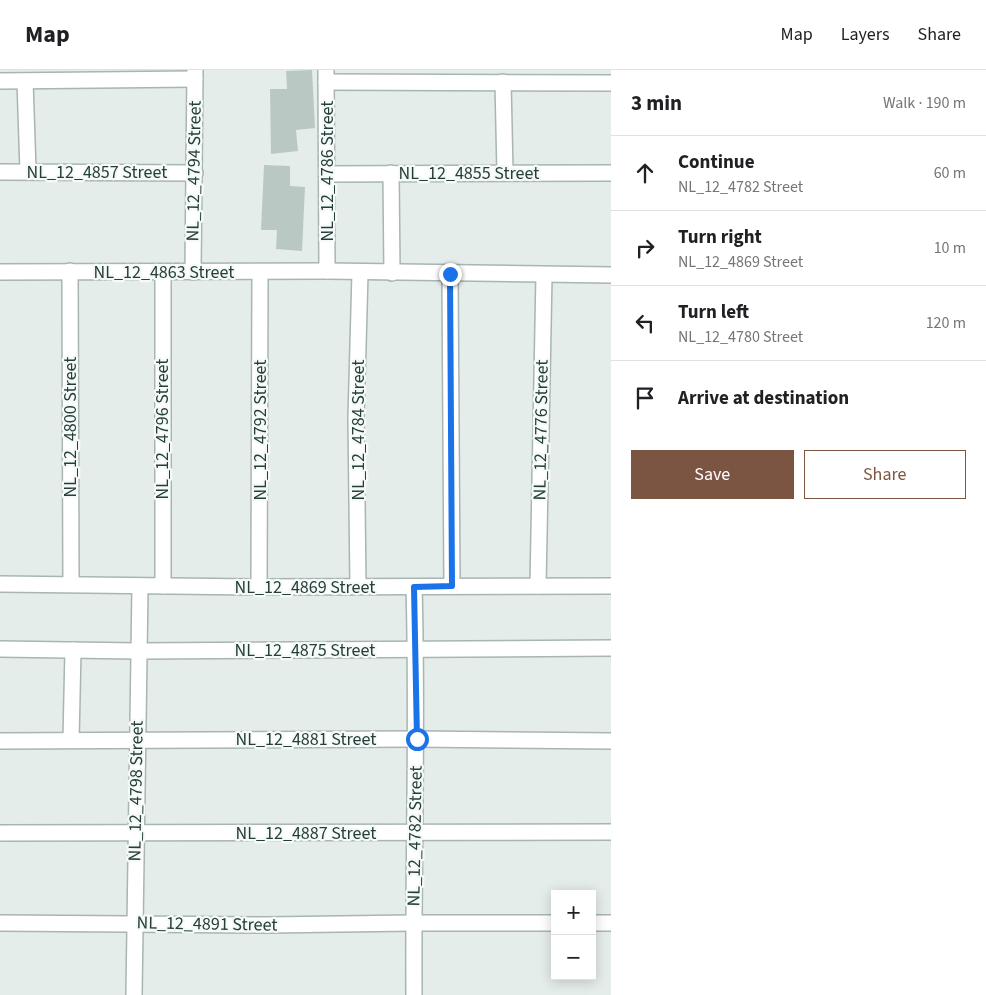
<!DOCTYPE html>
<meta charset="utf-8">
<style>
body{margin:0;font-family:"Source Sans 3",sans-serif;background:#f2f2f2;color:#202124}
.controls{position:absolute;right:15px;bottom:15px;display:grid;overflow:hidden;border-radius:0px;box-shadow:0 2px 12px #0003}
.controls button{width:45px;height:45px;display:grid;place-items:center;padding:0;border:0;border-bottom:1px solid #e0e0e0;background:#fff;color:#202124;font:25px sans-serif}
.stop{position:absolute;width:15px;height:15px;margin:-11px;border:4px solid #1a73e8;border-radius:50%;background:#fff}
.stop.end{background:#1a73e8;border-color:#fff;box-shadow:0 1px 5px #0008}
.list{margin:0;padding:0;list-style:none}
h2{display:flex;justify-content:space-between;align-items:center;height:65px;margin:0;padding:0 20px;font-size:21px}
h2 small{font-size:16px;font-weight:400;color:#757577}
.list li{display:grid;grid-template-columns:32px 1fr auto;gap:15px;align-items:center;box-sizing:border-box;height:75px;padding:0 20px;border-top:1px solid #e0e0e0}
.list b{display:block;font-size:19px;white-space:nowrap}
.list p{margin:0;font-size:16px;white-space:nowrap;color:#757577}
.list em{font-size:16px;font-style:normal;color:#757577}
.actions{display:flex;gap:10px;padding:15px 20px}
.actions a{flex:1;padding:11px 0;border:1px solid #7b5541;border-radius:0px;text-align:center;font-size:18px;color:#7b5541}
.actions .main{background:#7b5541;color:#fff}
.icon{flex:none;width:28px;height:28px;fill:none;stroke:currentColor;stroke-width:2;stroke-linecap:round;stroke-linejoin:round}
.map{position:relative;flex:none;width:611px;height:925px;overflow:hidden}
header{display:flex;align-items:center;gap:30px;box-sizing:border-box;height:70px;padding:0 25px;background:#fff;border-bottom:1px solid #e0e0e0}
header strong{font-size:24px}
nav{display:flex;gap:28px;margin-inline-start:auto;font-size:18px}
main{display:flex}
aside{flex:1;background:#fff}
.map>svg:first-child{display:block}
</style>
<header>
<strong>Map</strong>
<nav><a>Map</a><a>Layers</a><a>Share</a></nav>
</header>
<main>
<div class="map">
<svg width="611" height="925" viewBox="0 0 611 925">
<rect width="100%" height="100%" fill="#e5edea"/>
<!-- building -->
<g fill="#bac8c4">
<polygon points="312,0 315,58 296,60 298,81 271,84 270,19 287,19 286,1"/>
<polygon points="264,95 290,96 290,116 305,117 302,181 276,179 277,160 261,160"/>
</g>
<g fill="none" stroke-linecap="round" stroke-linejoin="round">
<defs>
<g id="minor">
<polyline points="326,0 327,201"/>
<polyline points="0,11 195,9"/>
<polyline points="25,11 28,101"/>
<polyline points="326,12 611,13"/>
<polyline points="503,12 505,103"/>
<polyline points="0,102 195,103"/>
<polyline points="391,103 392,203"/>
<polyline points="327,104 611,103"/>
<polyline points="70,201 71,514"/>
<polyline points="0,202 327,201 611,205"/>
<polyline points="163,202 163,516"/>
<polyline points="193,202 195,0"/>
<polyline points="450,204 452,516"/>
<polyline points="0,514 259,517 611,516"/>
<polyline points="358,516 356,348 360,203"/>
<polyline points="538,516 544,205"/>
<polyline points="259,517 260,202"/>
<polyline points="0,579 138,581 611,578"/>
<polyline points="71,670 73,580"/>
<polyline points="0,671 417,669 611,671"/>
<polyline points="0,763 611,762"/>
<polyline points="0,853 267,855 413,853 555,853"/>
<polyline points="592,853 611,853"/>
<polyline points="134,925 140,517"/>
<path d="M414,925C413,789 418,653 414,517"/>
</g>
</defs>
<!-- minor casing -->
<use href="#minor" stroke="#a8b5b2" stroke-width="18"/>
<!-- minor -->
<use href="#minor" stroke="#fff" stroke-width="15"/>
</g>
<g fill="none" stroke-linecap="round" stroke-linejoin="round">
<!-- route -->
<polyline stroke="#1a73e8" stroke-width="6" points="417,669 414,517 452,516 450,204"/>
</g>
<g text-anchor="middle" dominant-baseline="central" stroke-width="4.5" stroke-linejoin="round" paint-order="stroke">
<!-- street labels -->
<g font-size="18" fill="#253e3a" stroke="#f5faf8">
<text transform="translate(194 101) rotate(-89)">NL_12_4794 Street</text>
<text transform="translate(327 101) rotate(-90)">NL_12_4786 Street</text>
<text x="97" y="102">NL_12_4857 Street</text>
<text x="469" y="103">NL_12_4855 Street</text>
<text x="164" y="202">NL_12_4863 Street</text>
<text transform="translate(70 357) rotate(-90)">NL_12_4800 Street</text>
<text transform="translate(162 359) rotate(-90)">NL_12_4796 Street</text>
<text transform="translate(260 360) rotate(-90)">NL_12_4792 Street</text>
<text transform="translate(358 360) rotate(-90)">NL_12_4784 Street</text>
<text transform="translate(541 360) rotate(-89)">NL_12_4776 Street</text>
<text x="305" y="517">NL_12_4869 Street</text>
<text x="305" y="580">NL_12_4875 Street</text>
<text x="306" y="669">NL_12_4881 Street</text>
<text transform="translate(136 721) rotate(-89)">NL_12_4798 Street</text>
<text x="306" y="763">NL_12_4887 Street</text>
<text transform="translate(415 766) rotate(-89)">NL_12_4782 Street</text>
<text transform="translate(207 854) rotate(1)">NL_12_4891 Street</text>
</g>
</g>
</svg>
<div class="controls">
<button>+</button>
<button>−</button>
</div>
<div class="stop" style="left:417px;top:669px"></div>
<div class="stop end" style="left:450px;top:204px"></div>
</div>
<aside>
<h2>3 min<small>Walk · 190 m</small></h2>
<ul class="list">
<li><svg class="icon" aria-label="ahead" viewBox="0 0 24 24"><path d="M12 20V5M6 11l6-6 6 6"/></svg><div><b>Continue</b><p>NL_12_4782 Street</p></div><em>60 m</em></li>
<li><svg class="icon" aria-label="right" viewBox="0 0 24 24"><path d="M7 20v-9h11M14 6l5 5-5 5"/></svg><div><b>Turn right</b><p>NL_12_4869 Street</p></div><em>10 m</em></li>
<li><svg class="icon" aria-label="left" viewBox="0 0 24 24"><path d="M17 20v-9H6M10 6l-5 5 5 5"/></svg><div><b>Turn left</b><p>NL_12_4780 Street</p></div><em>120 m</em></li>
<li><svg class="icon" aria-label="arrive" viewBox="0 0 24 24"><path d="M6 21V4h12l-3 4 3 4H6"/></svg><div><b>Arrive at destination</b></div></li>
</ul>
<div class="actions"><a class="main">Save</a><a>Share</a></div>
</aside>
</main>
